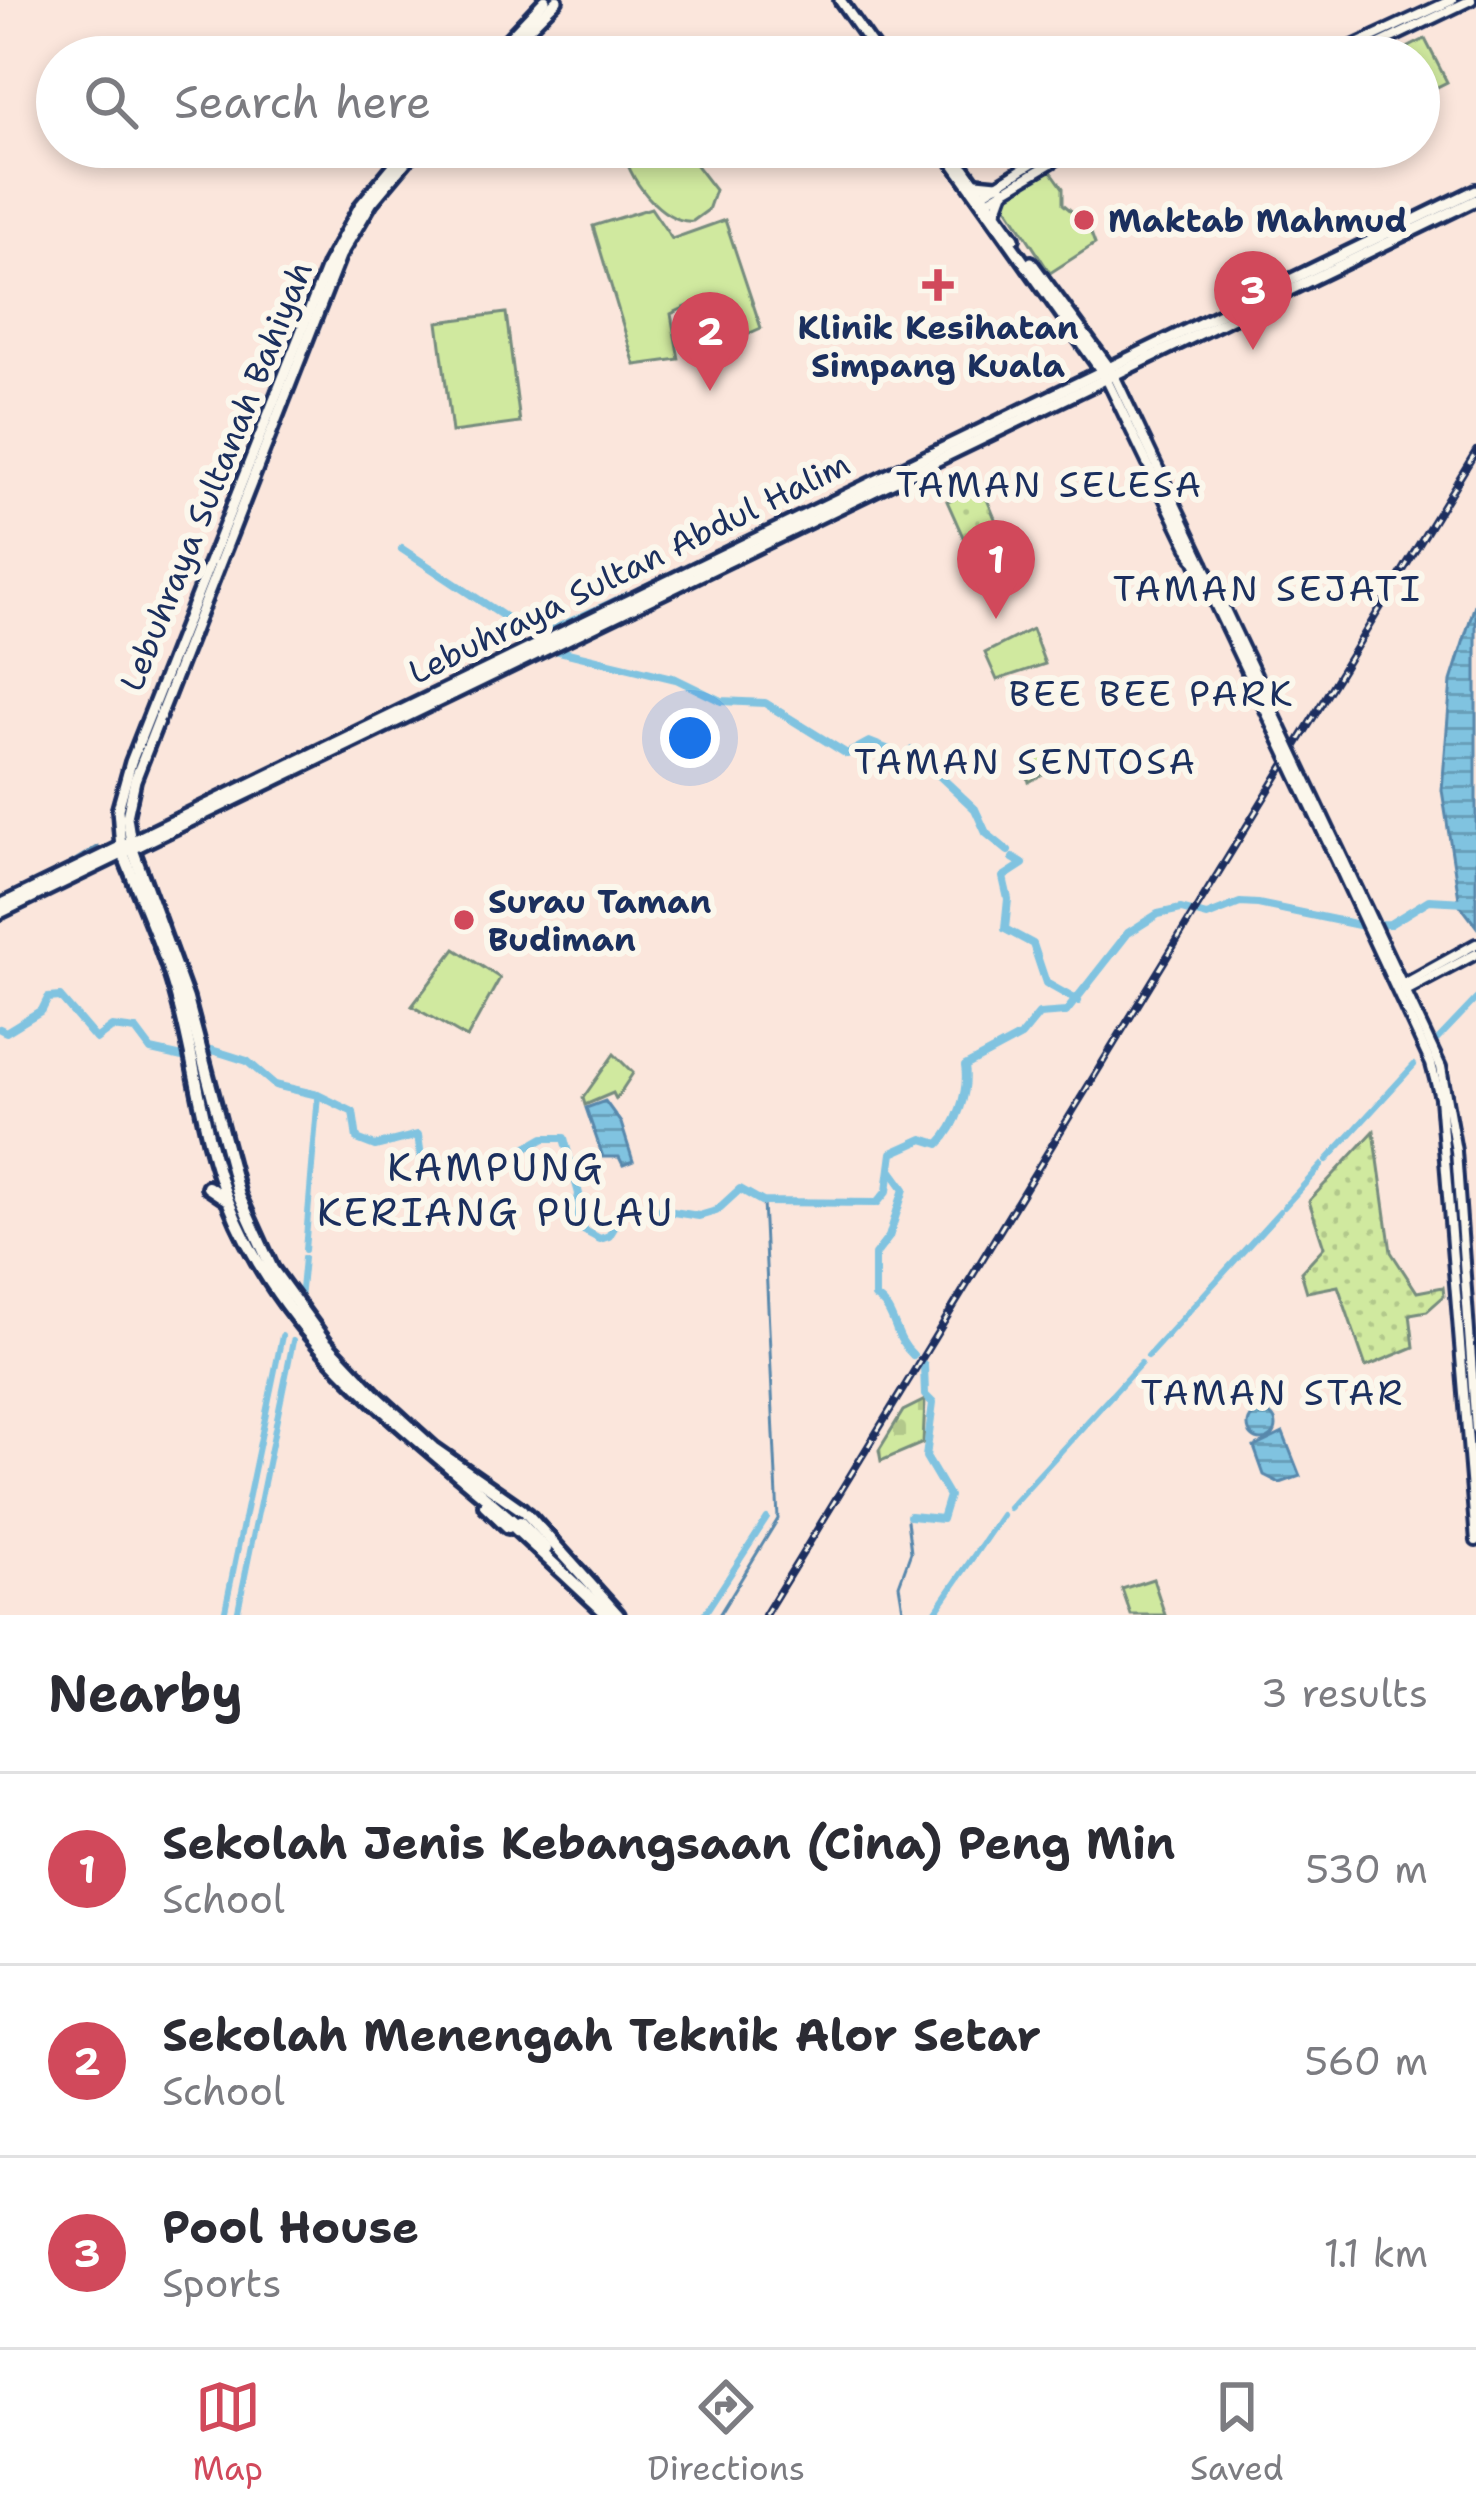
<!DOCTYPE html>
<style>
body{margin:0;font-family:"Shantell Sans",sans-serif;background:#f2f2f3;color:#2b2b33}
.you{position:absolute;left:690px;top:738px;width:42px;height:42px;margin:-30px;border:9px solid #fff;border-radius:50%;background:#1a73e8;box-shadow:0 0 0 18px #1a73e833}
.badge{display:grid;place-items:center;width:78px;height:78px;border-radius:50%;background:#d1495b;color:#fff;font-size:39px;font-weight:700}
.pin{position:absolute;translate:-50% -99px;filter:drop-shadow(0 3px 6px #0008)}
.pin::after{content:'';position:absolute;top:63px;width:42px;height:36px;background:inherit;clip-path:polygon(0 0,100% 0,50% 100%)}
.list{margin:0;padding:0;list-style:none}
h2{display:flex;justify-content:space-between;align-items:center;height:156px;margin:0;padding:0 48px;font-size:51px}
h2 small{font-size:39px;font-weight:400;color:#7c7c81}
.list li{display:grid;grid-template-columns:78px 1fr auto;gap:36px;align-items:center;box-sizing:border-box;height:192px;padding:0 48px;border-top:3px solid #e1e1e2}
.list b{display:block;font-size:45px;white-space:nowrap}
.list p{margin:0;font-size:39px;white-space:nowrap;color:#7c7c81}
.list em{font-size:39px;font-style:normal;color:#7c7c81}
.icon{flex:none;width:66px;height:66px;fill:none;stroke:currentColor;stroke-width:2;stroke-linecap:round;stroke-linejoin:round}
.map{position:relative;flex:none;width:1476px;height:1615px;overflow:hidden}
.search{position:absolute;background:#fff;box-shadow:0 6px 18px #0003;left:36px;right:36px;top:36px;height:132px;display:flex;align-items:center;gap:30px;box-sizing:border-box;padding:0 42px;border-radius:66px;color:#7c7c81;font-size:45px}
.sheet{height:732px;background:#fff}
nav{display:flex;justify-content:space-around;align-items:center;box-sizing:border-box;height:168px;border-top:3px solid #e1e1e2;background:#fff;font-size:33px;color:#7c7c81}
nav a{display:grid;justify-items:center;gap:6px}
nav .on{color:#d1495b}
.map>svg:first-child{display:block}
</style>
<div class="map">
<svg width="1476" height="1615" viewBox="0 0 1476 1615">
<defs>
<pattern id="grass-dots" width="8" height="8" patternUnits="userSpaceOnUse" patternTransform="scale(3)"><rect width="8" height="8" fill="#d0e99f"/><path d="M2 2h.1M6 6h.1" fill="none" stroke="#b2c88b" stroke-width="1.8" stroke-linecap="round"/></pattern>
<pattern id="cemetery-stones" width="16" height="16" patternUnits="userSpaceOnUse" patternTransform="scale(3)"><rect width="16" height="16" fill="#d0e99f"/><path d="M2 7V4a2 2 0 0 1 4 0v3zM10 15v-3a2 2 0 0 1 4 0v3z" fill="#b2c88b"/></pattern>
<pattern id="water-rules" width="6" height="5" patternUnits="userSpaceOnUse" patternTransform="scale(3)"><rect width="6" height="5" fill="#80c3e0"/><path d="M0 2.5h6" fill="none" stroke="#689fb9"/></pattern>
</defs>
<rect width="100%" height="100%" fill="#fbe6dc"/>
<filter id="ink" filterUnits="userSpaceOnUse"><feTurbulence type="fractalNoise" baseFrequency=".00833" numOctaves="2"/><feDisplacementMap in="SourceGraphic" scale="24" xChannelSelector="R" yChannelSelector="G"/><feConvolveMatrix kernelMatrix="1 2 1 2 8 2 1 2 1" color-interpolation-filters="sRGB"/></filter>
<g filter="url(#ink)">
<!-- grass -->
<g fill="url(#grass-dots)" stroke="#768c7e" stroke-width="3">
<polygon points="982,487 1005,543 972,557 947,501"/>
<polygon points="1374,1131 1391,1252 1417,1292 1443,1287 1444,1296 1427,1311 1410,1314 1414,1347 1366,1367 1338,1286 1307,1292 1301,1272 1324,1247 1309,1201"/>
</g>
<!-- cemetery -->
<polygon fill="url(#cemetery-stones)" stroke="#768c7e" stroke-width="3" points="925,1400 923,1443 881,1461 879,1450 903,1411"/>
<!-- park -->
<g fill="#d0e99f" stroke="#768c7e" stroke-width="3">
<polygon points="1425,39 1447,82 1419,96 1419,57 1397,53"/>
<path d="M624,147H682L715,190L708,210L693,221C663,225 624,175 624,147Z"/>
<polygon points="1051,171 1063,188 1063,204 1088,225 1095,244 1050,273 1006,205 1007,194"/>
<polygon points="651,208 672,239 725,220 761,328 714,349 697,302 671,314 679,359 635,365 593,226"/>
<polygon points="506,313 520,423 452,432 438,322"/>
<polygon points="1032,629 1045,664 997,680 985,653"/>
<polygon points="1046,750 1058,765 1029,782 1023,758"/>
<polygon points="455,949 500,978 467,1038 412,1006"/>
<polygon points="614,1054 633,1073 616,1099 613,1093 585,1105 583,1098"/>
<polygon points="1153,1579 1165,1615 1131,1615 1122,1589"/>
</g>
<!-- water -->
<g fill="url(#water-rules)" stroke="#5888ac" stroke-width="3">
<polygon points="1476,601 1476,926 1460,905 1442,790 1451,681"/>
<polygon points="605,1101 621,1123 633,1161 623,1165 619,1157 603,1157 586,1108"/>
<circle cx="1262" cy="1426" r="14"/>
<polygon points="1283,1433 1300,1476 1280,1483 1264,1475 1254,1447"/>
</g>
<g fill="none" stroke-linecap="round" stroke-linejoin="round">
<!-- stream -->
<g stroke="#5888ac" stroke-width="3">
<polyline points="42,880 98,846"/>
<polyline points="719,1615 778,1519 763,1202"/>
<polyline points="904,1615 899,1585 911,1552 907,1521"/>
</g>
<!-- canal -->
<g stroke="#80c3e0" stroke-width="6">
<polyline points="785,519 1082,376"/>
<polyline points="639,589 771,525"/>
<polyline points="548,631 628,594"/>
<polyline points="1437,1040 1476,999"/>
<polyline points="1327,1160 1414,1065"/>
<polyline points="1284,1207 1322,1165"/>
<polyline points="305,1250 318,1095"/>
<polyline points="300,1300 304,1258"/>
<polyline points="1148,1356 1280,1211"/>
<polyline points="1009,1508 1141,1363"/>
<polyline points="224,1615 282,1336"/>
<polyline points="237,1615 293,1341"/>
<polyline points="704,1615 767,1518"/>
<polyline points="933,1615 1002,1515"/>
</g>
<!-- river -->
<g stroke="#80c3e0" stroke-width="8">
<polyline points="402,549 555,650 676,679 721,701 765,703 847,754 869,742 892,751"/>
<polyline points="912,750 975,809 986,833 1008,851"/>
<polyline points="1013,858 1023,864 1003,877 1008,899 1005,929 1033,944 1046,983 1078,1001"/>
<path d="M0,1029L6,1032L42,1010L48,998L60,997L96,1039L112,1027L136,1030L151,1050L187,1058L211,1050L225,1054L247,1061L275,1085L318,1095L353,1112L357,1139L375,1146L418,1135L422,1164L439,1169L491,1168L544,1138H564L579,1194L574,1225L600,1239L609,1236L628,1205L699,1216L716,1211L740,1189L763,1202L877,1203L887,1191L892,1153L923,1139L939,1144C957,1126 969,1092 965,1066L1021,1036L1039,1014L1066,1012L1128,933L1158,914L1181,909L1207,916L1240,903L1258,904L1359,925L1390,924L1429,900L1465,902"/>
<path d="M891,1171L904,1189L889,1237L875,1255V1297C897,1310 892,1336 913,1355"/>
<polyline points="910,1516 942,1519 949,1496 926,1457 933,1403 925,1395 924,1365"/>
</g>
<defs>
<g id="secondary">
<polyline points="1329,57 1452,0"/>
<polyline points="1352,57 1471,0"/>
<polyline points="979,196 1058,147"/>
<polyline points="984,203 1078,147"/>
<polyline points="1114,375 1203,563"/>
<polyline points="1106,378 1197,566"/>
<polyline points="1344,861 1441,1067 1456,1151 1476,1429"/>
<polyline points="1338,864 1431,1064 1440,1098 1476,1541"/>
<polyline points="1404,984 1476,944"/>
<polyline points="1406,991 1476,954"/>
</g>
<g id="primary">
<polyline points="840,0 880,57"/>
<polyline points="491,57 545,0"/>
<polyline points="500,57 557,0"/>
<polyline points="942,147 1103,373"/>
<polyline points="961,164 1014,238"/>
<polyline points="977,183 997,185"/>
<polyline points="996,211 1004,189"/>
<polyline points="1031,262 1110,369"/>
<polyline points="131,843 127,817 135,780 340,256 372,202 418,147"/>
<polyline points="121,848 118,809 131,762 328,264 360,206 409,147"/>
<polyline points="0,905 1476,190"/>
<polyline points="0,913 1476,200"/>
</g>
<g id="highway">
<polyline points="132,848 187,999 239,1196 272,1269 325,1342 376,1396 433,1448 522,1510"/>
<path d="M123,853C143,903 167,955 180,1007C197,1072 204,1141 229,1203C285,1344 404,1426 513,1521"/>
<polyline points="208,1187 226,1199"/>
<polyline points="485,1505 508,1527"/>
<polyline points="527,1514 618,1615"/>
<polyline points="520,1522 546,1549"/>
<polyline points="515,1528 606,1613"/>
</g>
</defs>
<!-- secondary casing -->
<use href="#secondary" stroke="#1b2f5e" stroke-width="16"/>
<!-- primary casing -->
<use href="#primary" stroke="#1b2f5e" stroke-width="18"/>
<!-- highway casing -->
<use href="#highway" stroke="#1b2f5e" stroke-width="20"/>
<!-- secondary -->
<use href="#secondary" stroke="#fbf7ec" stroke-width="8"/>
<!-- primary -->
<use href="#primary" stroke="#fbf7ec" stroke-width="9"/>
<!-- highway -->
<use href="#highway" stroke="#fbf7ec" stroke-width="10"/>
<defs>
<polyline id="rail" points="765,1615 1476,451"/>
</defs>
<!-- rail casing -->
<use href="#rail" stroke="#1b2f5e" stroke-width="8"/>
<!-- rail -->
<use href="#rail" stroke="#fbf7ec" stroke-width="3" stroke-dasharray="9" stroke-linecap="butt"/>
<defs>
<g id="secondary-bridge">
<polyline points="1203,563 1344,861"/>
<polyline points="1197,566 1338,864"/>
</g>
</defs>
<!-- secondary-bridge casing -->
<use href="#secondary-bridge" stroke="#1b2f5e" stroke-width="16" stroke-linecap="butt"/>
<!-- secondary-bridge -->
<use href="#secondary-bridge" stroke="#fbf7ec" stroke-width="8"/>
</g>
</g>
<!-- markers -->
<g fill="#d1495b" stroke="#fbf7ec" stroke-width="4.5">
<circle cx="1084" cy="220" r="12"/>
<path d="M932 267h12v12h12v12h-12v12h-12v-12h-12v-12h12z"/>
<circle cx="464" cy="920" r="12"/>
</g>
<g text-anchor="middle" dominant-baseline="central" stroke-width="12" stroke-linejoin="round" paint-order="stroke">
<!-- poi labels -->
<g font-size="33" font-weight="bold" fill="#1b2f5e" stroke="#fbf7ec" text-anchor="start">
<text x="1108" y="220">Maktab Mahmud</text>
<text x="938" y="327" text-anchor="middle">Klinik Kesihatan<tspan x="938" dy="38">Simpang Kuala</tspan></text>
<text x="488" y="901">Surau Taman<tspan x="488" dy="38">Budiman</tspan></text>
</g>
<!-- street labels -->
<g font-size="33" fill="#1b2f5e" stroke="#fbf7ec">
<text transform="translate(216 476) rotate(-68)">Lebuhraya Sultanah Bahiyah</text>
<text transform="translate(629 568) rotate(-26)">Lebuhraya Sultan Abdul Halim</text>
</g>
<!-- neighbourhood labels -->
<g font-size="36" letter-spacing="3" fill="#1b2f5e" stroke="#fbf7ec">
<text x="1050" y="484">TAMAN SELESA</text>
<text x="1268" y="588">TAMAN SEJATI</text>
<text x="1152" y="693">BEE BEE PARK</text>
<text x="1026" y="761">TAMAN SENTOSA</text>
<text x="1273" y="1392">TAMAN STAR</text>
</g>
<!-- quarter labels -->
<g font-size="39" letter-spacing="3" fill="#1b2f5e" stroke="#fbf7ec">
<text x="496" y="1167">KAMPUNG<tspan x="496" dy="45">KERIANG PULAU</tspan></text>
</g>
</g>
</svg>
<div class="you"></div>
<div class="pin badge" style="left:996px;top:619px">1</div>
<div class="pin badge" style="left:710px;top:391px">2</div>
<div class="pin badge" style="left:1253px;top:350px">3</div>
<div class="search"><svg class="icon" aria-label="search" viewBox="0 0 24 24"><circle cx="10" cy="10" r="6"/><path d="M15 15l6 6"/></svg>Search here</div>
</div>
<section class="sheet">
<h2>Nearby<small>3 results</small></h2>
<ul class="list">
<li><span class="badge">1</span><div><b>Sekolah Jenis Kebangsaan (Cina) Peng Min</b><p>School</p></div><em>530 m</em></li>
<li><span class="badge">2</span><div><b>Sekolah Menengah Teknik Alor Setar</b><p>School</p></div><em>560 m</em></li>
<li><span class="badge">3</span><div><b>Pool House</b><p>Sports</p></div><em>1.1 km</em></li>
</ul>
</section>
<nav>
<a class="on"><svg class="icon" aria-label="map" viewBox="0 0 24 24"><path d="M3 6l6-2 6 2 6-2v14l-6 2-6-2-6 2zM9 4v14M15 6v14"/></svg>Map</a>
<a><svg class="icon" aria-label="directions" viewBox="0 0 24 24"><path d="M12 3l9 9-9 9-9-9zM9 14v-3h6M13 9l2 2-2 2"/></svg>Directions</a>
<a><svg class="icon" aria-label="saved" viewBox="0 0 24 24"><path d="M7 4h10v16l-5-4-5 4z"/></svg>Saved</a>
</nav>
